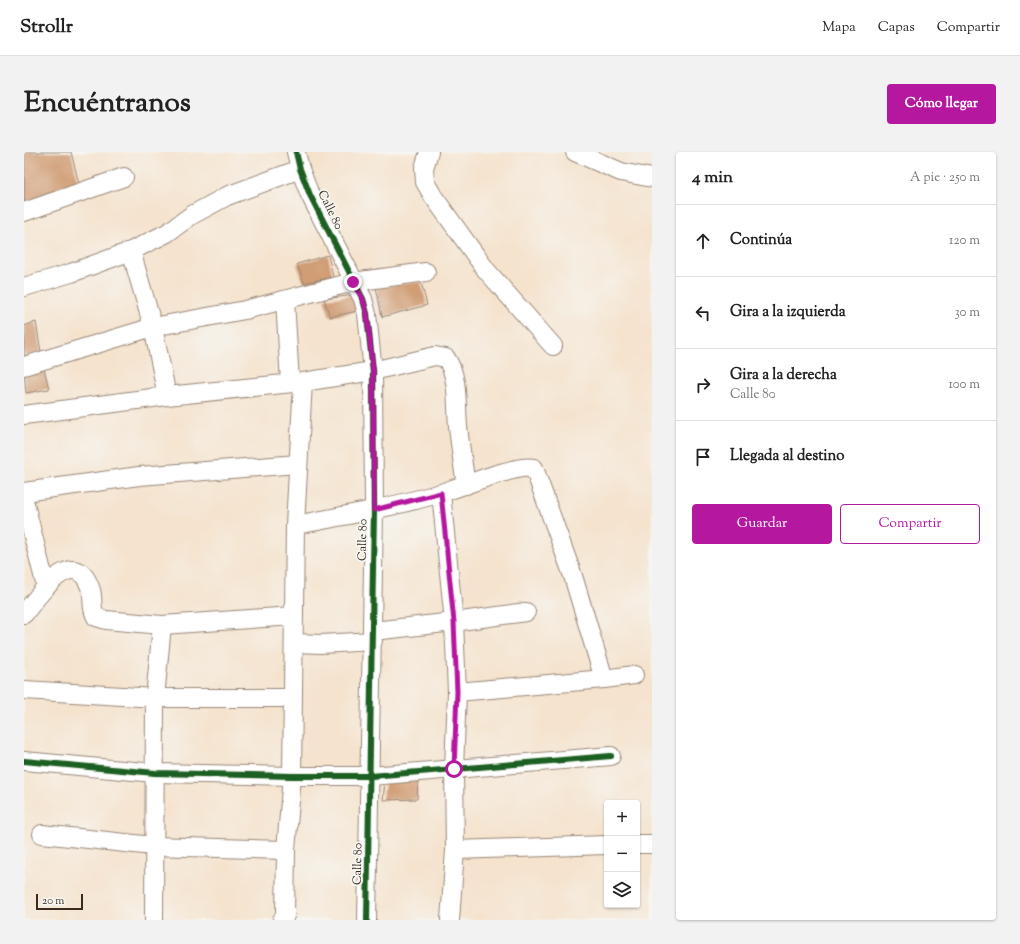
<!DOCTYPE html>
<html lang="es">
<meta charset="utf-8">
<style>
body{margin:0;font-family:"Sorts Mill Goudy",serif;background:#f2f2f2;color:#222}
.controls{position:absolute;right:12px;bottom:12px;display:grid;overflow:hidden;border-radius:4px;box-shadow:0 1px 3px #0004}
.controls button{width:36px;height:36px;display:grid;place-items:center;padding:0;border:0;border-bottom:1px solid #e0e0e0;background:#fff;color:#222;font:20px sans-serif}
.scale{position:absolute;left:12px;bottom:10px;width:47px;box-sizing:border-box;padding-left:4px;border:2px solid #3b2a1e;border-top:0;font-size:11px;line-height:14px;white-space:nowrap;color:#3b2a1e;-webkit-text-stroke:3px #f6f6f2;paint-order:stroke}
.stop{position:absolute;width:12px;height:12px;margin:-9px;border:3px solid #b5179e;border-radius:50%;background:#fff}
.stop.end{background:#b5179e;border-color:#fff;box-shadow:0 1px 4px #0008}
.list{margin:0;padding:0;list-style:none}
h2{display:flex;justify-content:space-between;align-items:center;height:52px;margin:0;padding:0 16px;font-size:17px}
h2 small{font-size:13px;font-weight:400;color:#767676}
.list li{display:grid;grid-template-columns:26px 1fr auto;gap:12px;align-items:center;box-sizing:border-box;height:72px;padding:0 16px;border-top:1px solid #e0e0e0}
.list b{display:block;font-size:15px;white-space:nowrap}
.list p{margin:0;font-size:13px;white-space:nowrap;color:#767676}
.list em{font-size:13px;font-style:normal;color:#767676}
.actions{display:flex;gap:8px;padding:12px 16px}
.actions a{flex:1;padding:9px 0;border:1px solid #b5179e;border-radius:4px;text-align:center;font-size:14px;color:#b5179e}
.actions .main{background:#b5179e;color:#fff}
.icon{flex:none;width:22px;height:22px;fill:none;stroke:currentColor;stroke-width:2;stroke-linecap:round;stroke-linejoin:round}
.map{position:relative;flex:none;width:628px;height:768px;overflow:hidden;border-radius:4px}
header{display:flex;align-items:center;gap:24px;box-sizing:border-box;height:56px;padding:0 20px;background:#fff;border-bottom:1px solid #e0e0e0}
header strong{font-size:19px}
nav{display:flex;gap:22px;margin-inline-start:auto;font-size:14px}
.intro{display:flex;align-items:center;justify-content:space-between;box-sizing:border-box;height:96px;padding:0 24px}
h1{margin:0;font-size:28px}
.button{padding:10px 18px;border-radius:4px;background:#b5179e;color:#fff;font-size:14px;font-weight:700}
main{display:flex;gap:24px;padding:0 24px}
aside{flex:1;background:#fff;border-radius:4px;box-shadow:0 1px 3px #0004}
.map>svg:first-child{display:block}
</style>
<header>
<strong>Strollr</strong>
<nav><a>Mapa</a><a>Capas</a><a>Compartir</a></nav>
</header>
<div class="intro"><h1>Encuéntranos</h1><a class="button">Cómo llegar</a></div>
<main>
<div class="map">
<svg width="628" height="768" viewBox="0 0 628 768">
<rect width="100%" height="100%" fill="#f6f6f2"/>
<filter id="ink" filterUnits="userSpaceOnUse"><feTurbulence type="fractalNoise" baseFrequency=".025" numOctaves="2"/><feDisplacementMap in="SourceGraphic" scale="8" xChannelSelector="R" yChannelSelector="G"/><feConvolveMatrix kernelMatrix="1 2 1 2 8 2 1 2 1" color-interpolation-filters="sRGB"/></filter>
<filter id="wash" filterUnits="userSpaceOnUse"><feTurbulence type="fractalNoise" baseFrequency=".012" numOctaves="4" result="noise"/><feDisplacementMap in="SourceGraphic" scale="16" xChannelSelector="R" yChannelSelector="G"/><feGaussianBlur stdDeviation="0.9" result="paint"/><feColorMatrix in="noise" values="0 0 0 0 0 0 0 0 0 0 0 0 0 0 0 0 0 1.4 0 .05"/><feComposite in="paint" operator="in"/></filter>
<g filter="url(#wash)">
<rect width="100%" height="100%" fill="#f5e3ce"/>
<g id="blocks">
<!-- building -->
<g fill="#d09d74">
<polygon points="0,0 47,0 55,32 0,51"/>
<polygon points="304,103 309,125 280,131 273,112"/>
<polygon points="397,130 403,153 358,165 352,135"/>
<polygon points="331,143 334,159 306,165 300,147"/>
<polygon points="12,170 17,200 0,205 0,174"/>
<polygon points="19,213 25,237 2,241 0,218"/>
<polygon points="394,628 393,647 359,648 361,630"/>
</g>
</g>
</g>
<g filter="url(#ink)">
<use href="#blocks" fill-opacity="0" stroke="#988676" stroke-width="1"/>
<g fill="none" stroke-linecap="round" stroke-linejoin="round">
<defs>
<g id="minor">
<polyline points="272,0 276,17 286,43 339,147 343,162 349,219 350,358 343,768"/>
<polyline points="405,0 400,16 401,30 409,44 462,118 529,194"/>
<polyline points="551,0 597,20 628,26"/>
<polyline points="0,60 100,25"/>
<polyline points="107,99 129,175 143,244"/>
<polyline points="0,135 47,121 107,99 143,81 168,63 203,44 276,17"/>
<polyline points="261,149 266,230"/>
<polyline points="0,214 129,175 221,158 329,130 402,120"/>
<path d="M0,263L143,244L279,230L349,219L411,204L422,206C435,225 432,252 434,274C436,294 439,313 442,333"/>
<polyline points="0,340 115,324 274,312"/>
<polyline points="417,341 430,470 433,540 430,617 431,698 426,768"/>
<polyline points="0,348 22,435"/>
<path d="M271,373C320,364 369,355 417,341C437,335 492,312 510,316L549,424L580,527"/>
<path d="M0,462C15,443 51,389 67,438C70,448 66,455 72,465L82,468L138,473L270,464"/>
<polyline points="349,479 430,470 502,460"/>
<polyline points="270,491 297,492 349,489"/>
<polyline points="0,538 131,546 268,546"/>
<polyline points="433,540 580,527 610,523"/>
<polyline points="0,609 131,621 268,624 347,624 587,604"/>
<polyline points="18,682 129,694 262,698"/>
<polyline points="613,692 628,692"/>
<polyline points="431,698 583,693"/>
<polyline points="130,768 131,546 138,473"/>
<polyline points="258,768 261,764 262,698 268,624 271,373 279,230"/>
</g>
</defs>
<!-- minor casing -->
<use href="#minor" stroke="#988676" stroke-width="20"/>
<!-- minor -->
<use href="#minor" stroke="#fff" stroke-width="18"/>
<defs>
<g id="cycleway">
<polyline points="272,0 276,17 286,43 339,147 343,162 349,219 350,358 343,768"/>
<polyline points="0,609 131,621 268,624 347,624 587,604"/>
</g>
</defs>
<!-- cycleway casing -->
<use href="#cycleway" stroke="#f6f6f2" stroke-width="8"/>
<!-- cycleway -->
<use href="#cycleway" stroke="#1b5e20" stroke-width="6"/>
</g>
</g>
<g fill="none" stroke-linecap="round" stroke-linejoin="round" filter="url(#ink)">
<!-- route -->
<polyline stroke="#b5179e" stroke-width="5" points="329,130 339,147 343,162 349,219 350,358 417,341 430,470 433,540 430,617"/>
</g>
<g text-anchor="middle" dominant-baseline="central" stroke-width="3.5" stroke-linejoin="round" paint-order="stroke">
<!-- street labels -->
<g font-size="12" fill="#3b2a1e" stroke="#f6f6f2">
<text transform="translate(306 58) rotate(64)">Calle 80</text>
<text transform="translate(339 388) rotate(-89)">Calle 80</text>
<text transform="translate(334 712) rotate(-89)">Calle 80</text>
</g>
</g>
</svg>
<div class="controls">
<button>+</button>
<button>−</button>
<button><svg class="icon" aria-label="layers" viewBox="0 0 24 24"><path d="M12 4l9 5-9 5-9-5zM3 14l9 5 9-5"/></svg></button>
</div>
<div class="scale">20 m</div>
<div class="stop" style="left:430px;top:617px"></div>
<div class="stop end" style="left:329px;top:130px"></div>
</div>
<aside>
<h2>4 min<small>A pie · 250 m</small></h2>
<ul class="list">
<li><svg class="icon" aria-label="ahead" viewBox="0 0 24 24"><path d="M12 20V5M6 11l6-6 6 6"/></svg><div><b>Continúa</b></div><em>120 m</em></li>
<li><svg class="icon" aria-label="left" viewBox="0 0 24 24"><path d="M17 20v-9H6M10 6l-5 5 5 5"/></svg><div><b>Gira a la izquierda</b></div><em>30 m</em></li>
<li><svg class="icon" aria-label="right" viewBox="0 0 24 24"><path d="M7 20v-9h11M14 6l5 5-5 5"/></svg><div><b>Gira a la derecha</b><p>Calle 80</p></div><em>100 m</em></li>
<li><svg class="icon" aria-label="arrive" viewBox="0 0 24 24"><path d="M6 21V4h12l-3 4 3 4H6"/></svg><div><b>Llegada al destino</b></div></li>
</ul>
<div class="actions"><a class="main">Guardar</a><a>Compartir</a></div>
</aside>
</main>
